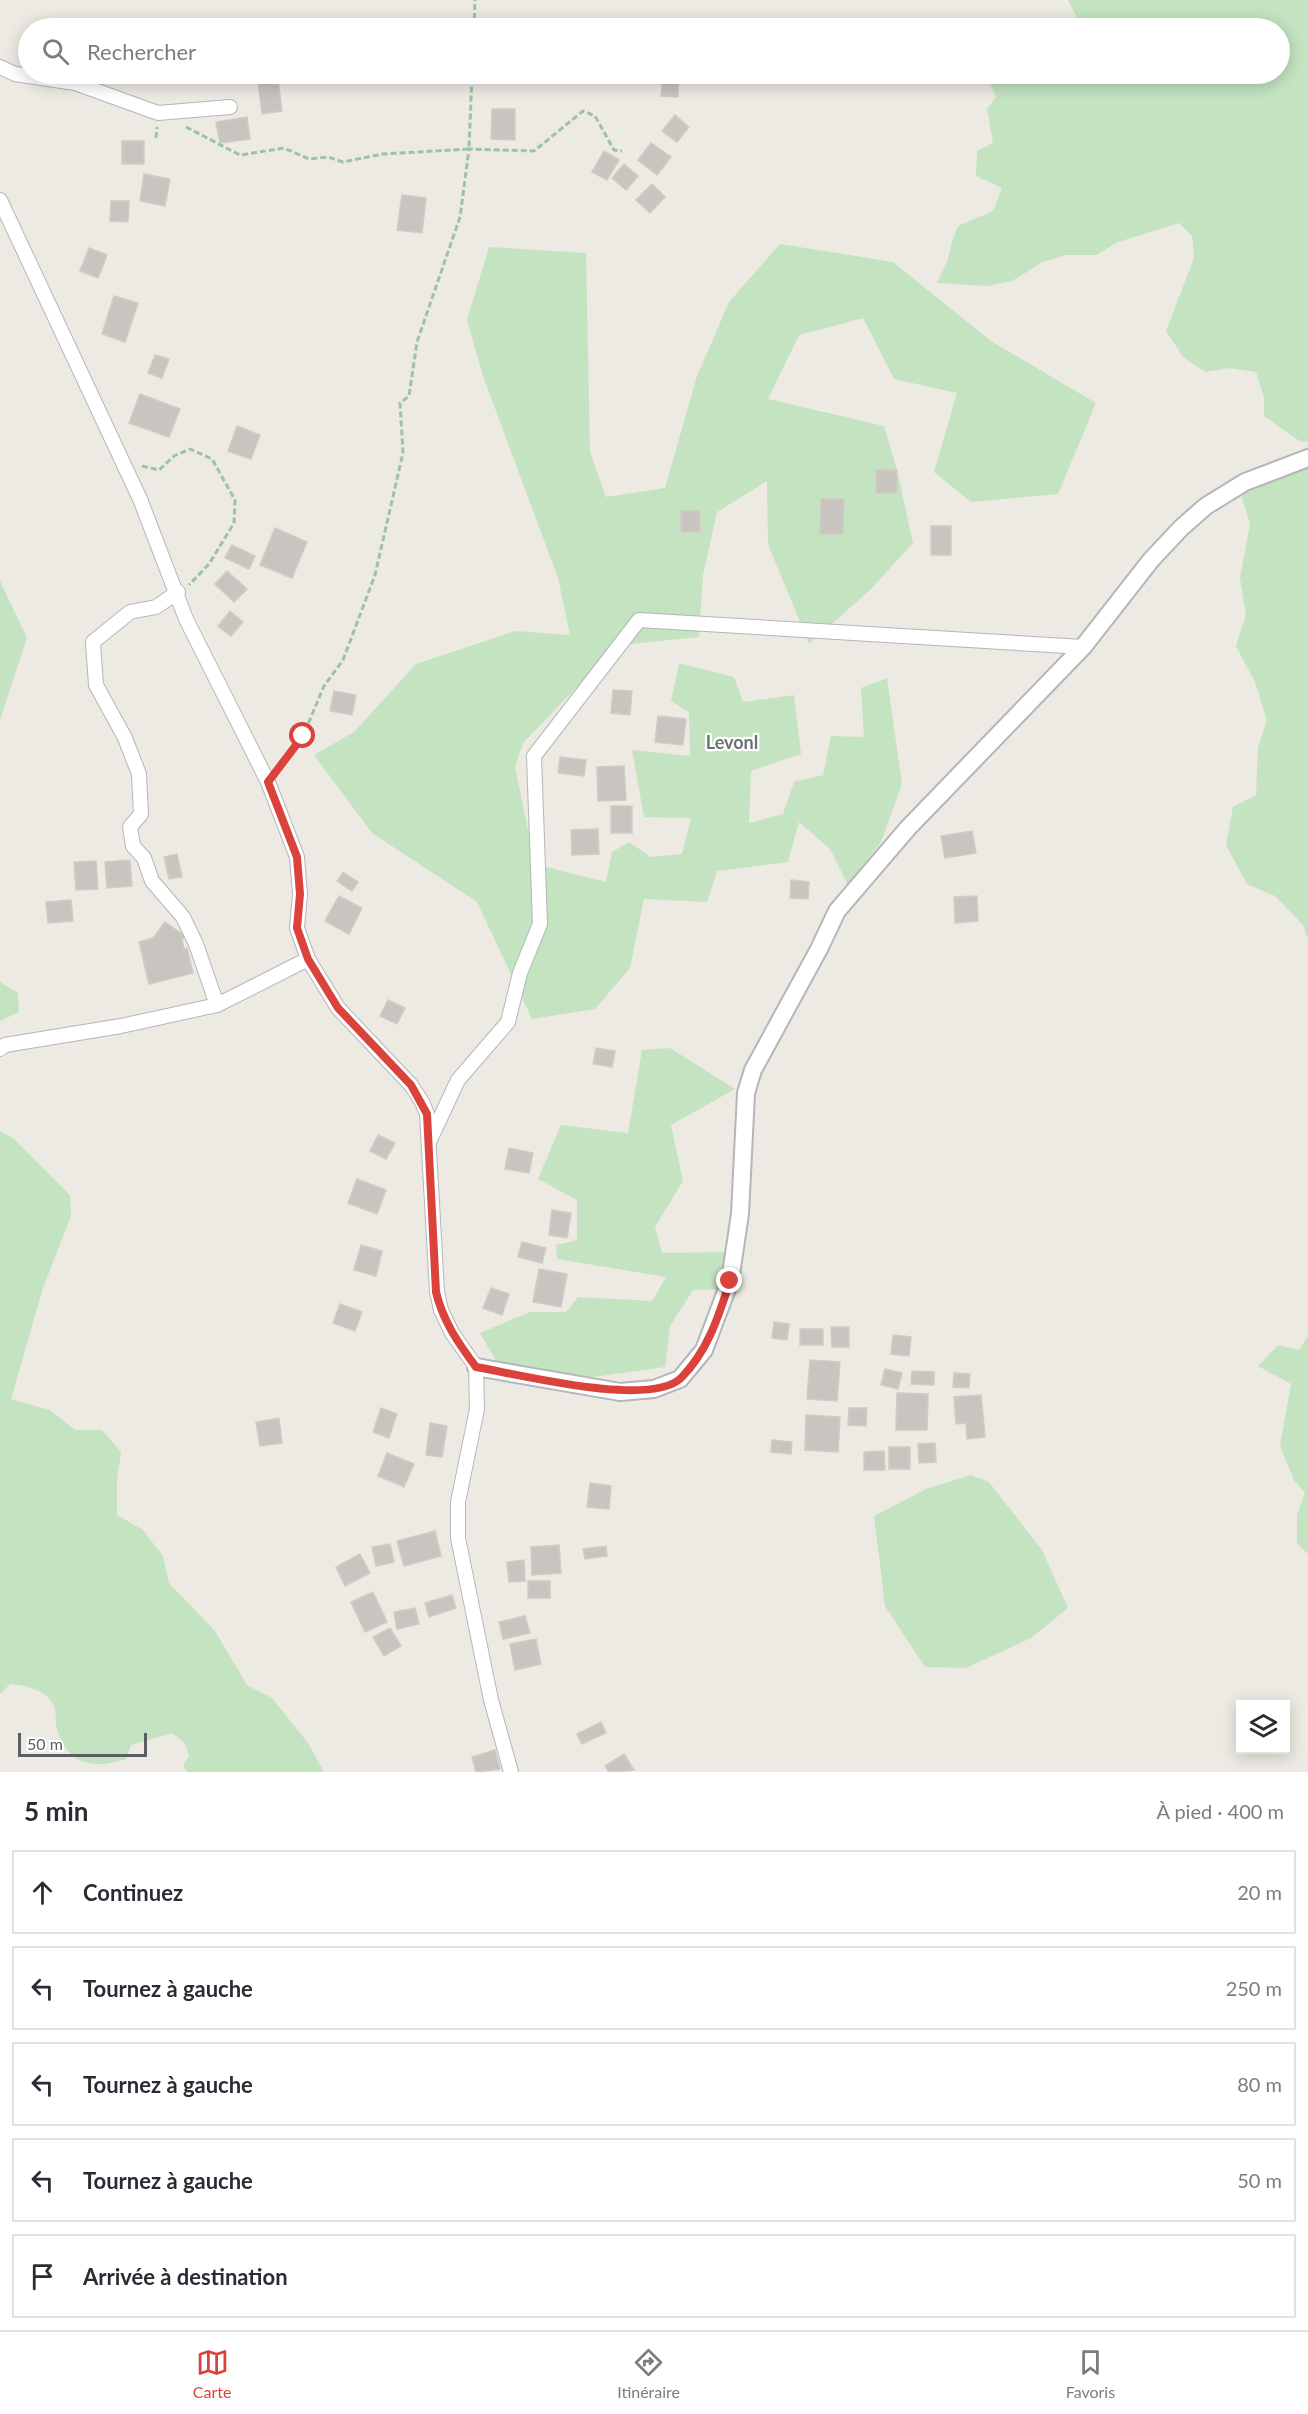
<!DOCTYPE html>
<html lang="fr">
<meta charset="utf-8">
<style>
body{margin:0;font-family:Lato,sans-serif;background:#f7f7f7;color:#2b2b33}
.controls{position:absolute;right:18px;bottom:18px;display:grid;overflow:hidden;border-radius:0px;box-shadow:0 3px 15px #0003}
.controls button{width:54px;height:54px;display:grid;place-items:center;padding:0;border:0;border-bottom:2px solid #e1e1e2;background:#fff;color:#2b2b33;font:30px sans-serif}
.scale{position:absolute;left:18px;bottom:15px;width:129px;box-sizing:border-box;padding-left:6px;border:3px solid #5b5f63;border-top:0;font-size:16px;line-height:21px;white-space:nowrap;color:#5b5f63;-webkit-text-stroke:4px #fff;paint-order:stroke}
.stop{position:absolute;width:18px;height:18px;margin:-14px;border:4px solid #db423b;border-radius:50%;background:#fff}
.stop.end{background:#db423b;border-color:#fff;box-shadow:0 2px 6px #0008}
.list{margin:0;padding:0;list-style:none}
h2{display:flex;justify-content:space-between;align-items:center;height:78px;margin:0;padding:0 24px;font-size:26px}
h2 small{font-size:20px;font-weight:400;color:#7c7c81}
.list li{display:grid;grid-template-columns:39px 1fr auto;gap:18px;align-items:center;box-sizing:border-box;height:84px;margin:0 12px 12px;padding:0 12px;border:2px solid #e1e1e2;border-radius:0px}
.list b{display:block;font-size:22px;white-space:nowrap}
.list em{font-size:20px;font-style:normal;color:#7c7c81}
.icon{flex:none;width:33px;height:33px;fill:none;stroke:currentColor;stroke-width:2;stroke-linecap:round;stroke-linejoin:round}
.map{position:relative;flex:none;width:1308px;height:1772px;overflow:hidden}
.search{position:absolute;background:#fff;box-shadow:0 3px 15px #0003;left:18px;right:18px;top:18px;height:66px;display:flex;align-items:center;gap:15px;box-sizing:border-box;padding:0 21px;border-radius:33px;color:#7c7c81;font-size:22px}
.sheet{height:558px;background:#fff}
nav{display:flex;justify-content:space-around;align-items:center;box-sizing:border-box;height:84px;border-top:2px solid #e1e1e2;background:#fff;font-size:16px;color:#7c7c81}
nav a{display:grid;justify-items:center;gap:3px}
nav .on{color:#db423b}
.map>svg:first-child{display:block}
</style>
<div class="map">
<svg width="1308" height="1772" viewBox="0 0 1308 1772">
<rect width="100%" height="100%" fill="#edeae3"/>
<!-- green -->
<g fill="#c3e3c1">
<polygon points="1068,0 1308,0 1308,441 1301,442 1264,416 1264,398 1256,372 1228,368 1206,372 1184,358 1166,331 1194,258 1192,236 1179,223 1118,242 1096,255 1066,255 1043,262 1012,281 987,286 937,283 948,259 952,241 958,226 993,211 1002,188 976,176 977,151 993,143 987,109 996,97 988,79 1030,74 1280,74 1280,28 1082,28"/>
<polygon points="780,244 893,262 991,341 1096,403 1058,494 971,502 934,472 957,393 894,379 863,318 799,335 768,399 884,426 897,470 913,543 870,590 809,644 768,544 767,481 717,512 703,575 699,637 630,644 577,687 523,743 515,767 535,864 606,882 612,852 629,842 651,857 682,854 691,818 644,817 632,750 690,756 689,712 671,701 679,663 734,677 743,702 794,695 801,754 751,771 749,823 783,814 794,782 823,775 831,736 864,737 861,688 887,678 902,784 881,842 848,885 830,849 799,822 788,862 717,871 707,902 644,899 630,968 595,1009 532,1019 477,902 372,833 314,755 354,732 416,664 515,631 570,635 558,578 483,376 467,320 489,247 586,253 590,452 606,497 665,488 697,376 729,302"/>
<polygon points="1308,467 1308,939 1303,925 1275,896 1247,884 1226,845 1233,807 1256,795 1258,748 1267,720 1255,682 1236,646 1246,615 1240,578 1250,524 1239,487"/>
<polygon points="0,581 27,638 0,720"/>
<polygon points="0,982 18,993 19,1012 0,1021"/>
<polygon points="670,1048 735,1089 671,1125 683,1181 655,1227 662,1253 726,1252 723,1289 693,1290 670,1326 665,1367 593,1377 509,1383 480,1333 530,1312 566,1312 578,1297 652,1301 666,1277 557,1259 556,1245 577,1240 577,1200 538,1179 561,1125 628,1133 642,1050"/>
<path d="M0,1131L14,1139L70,1195L71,1216L43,1288L11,1399L50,1410L75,1430H102L121,1452L117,1480V1515L143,1530L163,1556L169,1583L215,1631L247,1685L272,1698L308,1743L324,1772H187L183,1766L189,1756L185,1743L172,1733L131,1745L126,1759C93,1770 68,1765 57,1729C55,1722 57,1713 54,1706C47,1690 25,1685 10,1684L0,1694Z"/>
<polygon points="1308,1336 1308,1554 1297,1543 1297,1515 1305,1493 1294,1480 1280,1446 1291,1384 1258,1366 1278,1345 1299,1350"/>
<polygon points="971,1475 989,1482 1042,1550 1068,1608 1031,1638 966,1668 925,1667 885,1606 874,1516 926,1489"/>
</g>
<!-- building -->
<g fill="#c8c5c0" stroke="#d1ccc2" stroke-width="1.5">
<polygon points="221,74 249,74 250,77 223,82"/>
<polygon points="663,76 679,76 678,97 661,96"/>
<polygon points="278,80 282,111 262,114 258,82"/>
<polygon points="492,109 515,109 515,140 491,139"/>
<polygon points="675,115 689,127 677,142 662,131"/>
<polygon points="247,117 250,139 220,143 216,122"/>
<rect x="122" y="141" width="22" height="23"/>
<polygon points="651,143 671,157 657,175 638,160"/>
<polygon points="604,151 619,160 607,180 592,172"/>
<polygon points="624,164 638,176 626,190 612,178"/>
<polygon points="144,174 170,179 165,206 140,201"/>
<polygon points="652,184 665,197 650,213 636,200"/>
<polygon points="402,195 426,198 422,233 397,230"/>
<polygon points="111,201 129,201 128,222 110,221"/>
<polygon points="89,248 107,255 98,278 80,271"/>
<polygon points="114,296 138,303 125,342 102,334"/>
<polygon points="155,355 169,359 162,378 148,373"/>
<polygon points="140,394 180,409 169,437 129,423"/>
<polygon points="237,426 260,435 251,459 228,451"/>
<rect x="876" y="470" width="21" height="23"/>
<polygon points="821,499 844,499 843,534 820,534"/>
<rect x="681" y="511" width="19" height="21"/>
<rect x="931" y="526" width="20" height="29"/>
<polygon points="275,528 307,542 292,578 260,565"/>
<polygon points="232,545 255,556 249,569 225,558"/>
<polygon points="227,571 247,589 234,602 215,584"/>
<polygon points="230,611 243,622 231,636 218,626"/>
<polygon points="613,690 632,691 630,715 611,713"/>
<polygon points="334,691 356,695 352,715 330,711"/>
<polygon points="658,716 686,719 683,745 655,742"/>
<polygon points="560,757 586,760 584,776 558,773"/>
<polygon points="624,766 626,800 598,801 597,767"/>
<rect x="611" y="806" width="21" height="27"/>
<polygon points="598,829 599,854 572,855 571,830"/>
<polygon points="972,831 976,853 945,858 941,836"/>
<polygon points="177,854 182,877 169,879 164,857"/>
<polygon points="130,860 132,886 107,888 105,862"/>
<polygon points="96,861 98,889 76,890 74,862"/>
<polygon points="343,872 358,882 352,891 337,881"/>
<polygon points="791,880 809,882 808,899 790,898"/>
<polygon points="339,896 362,908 349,934 325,921"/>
<polygon points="977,896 978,921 955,923 954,897"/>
<polygon points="71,900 73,921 48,923 46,902"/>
<polygon points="165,922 185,936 182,940 184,949 187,948 193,973 149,984 139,942 153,938"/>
<polygon points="388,1000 405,1008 397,1024 380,1016"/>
<polygon points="596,1048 615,1051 612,1067 593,1064"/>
<polygon points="378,1135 395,1143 386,1159 370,1151"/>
<polygon points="509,1148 533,1153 529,1173 505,1169"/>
<polygon points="357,1179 386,1190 377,1214 348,1203"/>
<polygon points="552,1210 571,1213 567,1238 549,1235"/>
<polygon points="522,1242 546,1248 542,1263 518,1257"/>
<polygon points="361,1245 382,1251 376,1276 354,1270"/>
<polygon points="539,1269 567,1274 561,1307 533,1302"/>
<polygon points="491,1288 509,1294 502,1315 483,1308"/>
<polygon points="340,1304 362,1312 355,1331 333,1323"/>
<polygon points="774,1322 789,1324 787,1340 772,1338"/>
<polygon points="831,1327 849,1327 849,1347 832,1347"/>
<rect x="800" y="1329" width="23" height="16"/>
<polygon points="893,1335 911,1337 909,1356 891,1354"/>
<polygon points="810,1360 840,1362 837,1401 807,1399"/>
<polygon points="885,1369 902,1373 898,1389 881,1385"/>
<polygon points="912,1371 934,1372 934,1385 911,1384"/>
<polygon points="954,1373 970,1374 969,1388 953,1387"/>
<polygon points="897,1393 928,1394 927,1430 896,1430"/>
<polygon points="981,1395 985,1437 967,1439 966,1423 956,1424 954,1397"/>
<polygon points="381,1408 397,1414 389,1438 373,1432"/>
<polygon points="849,1408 867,1408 866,1426 848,1425"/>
<polygon points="806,1415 840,1417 838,1452 805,1450"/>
<polygon points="279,1418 282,1443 260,1446 256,1422"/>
<polygon points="430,1423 447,1426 442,1457 426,1455"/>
<polygon points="772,1440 792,1442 791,1454 771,1452"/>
<polygon points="935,1443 936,1462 919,1463 918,1444"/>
<rect x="889" y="1447" width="21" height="22"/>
<polygon points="884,1451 885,1470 864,1470 864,1452"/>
<polygon points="387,1453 414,1464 404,1487 378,1476"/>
<polygon points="590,1483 611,1486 609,1509 587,1507"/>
<polygon points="435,1531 441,1556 404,1566 397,1541"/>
<polygon points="390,1544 394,1562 376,1566 372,1547"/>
<polygon points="559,1545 561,1573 532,1575 531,1547"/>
<polygon points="606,1546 607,1556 585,1559 583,1549"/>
<polygon points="360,1554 370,1573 345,1586 336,1567"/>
<polygon points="524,1560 525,1581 509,1582 507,1562"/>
<rect x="528" y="1581" width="22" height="17"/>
<polygon points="373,1592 387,1622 365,1632 351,1602"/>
<polygon points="452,1595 456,1608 429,1617 425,1603"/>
<polygon points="415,1608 419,1624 397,1629 394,1612"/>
<polygon points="525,1616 530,1633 503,1639 499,1622"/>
<polygon points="390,1628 401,1646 384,1656 373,1637"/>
<polygon points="536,1639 541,1664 515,1670 510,1644"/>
<polygon points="601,1722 606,1733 582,1744 577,1734"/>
<polygon points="495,1750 500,1769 476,1772 472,1757"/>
<polygon points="624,1754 634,1770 609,1772 605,1766"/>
</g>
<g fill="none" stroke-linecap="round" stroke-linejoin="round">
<defs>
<g id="minor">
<polyline points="0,67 15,74 75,83 158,113 230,107"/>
<polyline points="0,200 140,499 186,619 268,782 297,857 300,894 297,928 308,959 338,1008 411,1085 422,1102 427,1114 437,1292 441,1310 452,1333 476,1367 477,1409 458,1502 458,1538 491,1700 511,1772"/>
<polyline points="178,592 156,607 130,612 93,642 96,685 125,738 139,774 141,814 130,827 133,846 144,858 152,881 183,917 196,944 217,1005"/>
<polyline points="0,1049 5,1045 121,1026 217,1005 308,959"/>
<polyline points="429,1142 458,1080 508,1022 520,973 540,924 534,756 639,620 1083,647"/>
</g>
<polyline id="tertiary" points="476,1367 620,1392 654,1389 680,1379 704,1350 730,1281 740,1214 746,1093 753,1070 819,949 837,911 908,828 1083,647 1151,560 1181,528 1206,506 1245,482 1308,458"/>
</defs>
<!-- minor casing -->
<use href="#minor" stroke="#b4b6b9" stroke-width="16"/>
<!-- tertiary casing -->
<use href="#tertiary" stroke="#b4b6b9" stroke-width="20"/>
<!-- path -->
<g stroke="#9cc3a5" stroke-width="3" stroke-dasharray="6 3" stroke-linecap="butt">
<polyline points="474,28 475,0"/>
<polyline points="186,127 240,155 284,148 309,159 328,157 343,162 383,154 469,149 472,74"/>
<polyline points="156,138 157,127"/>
<polyline points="142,466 159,470 174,456 190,449 212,459 235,500 234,523 209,564 189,585"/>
<polyline points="279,768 303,736 324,686 343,660 375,575 403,453 400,403 409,396 417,342 460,217 469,149 534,151 583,111 595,116 614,150 622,151"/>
</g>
<!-- minor -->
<use href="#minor" stroke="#fff" stroke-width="14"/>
<!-- tertiary -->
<use href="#tertiary" stroke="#fff" stroke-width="16"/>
</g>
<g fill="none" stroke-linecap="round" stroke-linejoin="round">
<!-- route -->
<path stroke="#db423b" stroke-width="8" d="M303,736L268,782L297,857L300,894L297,928L308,959L338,1008L411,1085L427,1114L436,1292C443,1321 458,1343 476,1367C517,1374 650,1408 681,1378C708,1351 719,1315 730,1281"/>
</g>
<g text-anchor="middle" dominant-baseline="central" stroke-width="4.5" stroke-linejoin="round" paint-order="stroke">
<!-- quarter labels -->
<g font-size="18" font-weight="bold" fill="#6c7175" stroke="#fff">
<text x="732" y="742">Levonl</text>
</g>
</g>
</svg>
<div class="controls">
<button><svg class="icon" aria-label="layers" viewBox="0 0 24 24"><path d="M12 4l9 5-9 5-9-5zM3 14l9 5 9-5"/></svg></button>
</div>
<div class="scale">50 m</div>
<div class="stop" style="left:303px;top:736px"></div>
<div class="stop end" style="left:730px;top:1281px"></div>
<div class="search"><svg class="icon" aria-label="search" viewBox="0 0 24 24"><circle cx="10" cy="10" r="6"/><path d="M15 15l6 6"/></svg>Rechercher</div>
</div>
<section class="sheet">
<h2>5 min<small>À pied · 400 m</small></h2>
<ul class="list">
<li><svg class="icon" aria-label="ahead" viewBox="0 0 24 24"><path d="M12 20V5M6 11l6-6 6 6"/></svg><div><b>Continuez</b></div><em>20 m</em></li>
<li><svg class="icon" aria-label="left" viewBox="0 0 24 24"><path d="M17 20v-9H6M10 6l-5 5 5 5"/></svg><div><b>Tournez à gauche</b></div><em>250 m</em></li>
<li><svg class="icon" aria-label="left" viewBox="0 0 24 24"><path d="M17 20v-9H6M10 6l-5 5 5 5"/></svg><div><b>Tournez à gauche</b></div><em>80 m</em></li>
<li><svg class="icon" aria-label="left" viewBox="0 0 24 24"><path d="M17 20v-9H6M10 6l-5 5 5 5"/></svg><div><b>Tournez à gauche</b></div><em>50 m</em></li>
<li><svg class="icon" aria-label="arrive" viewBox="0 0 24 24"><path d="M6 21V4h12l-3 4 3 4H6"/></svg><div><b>Arrivée à destination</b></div></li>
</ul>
</section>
<nav>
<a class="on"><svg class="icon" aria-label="map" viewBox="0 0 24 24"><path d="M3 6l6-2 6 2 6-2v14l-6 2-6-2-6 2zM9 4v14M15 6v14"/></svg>Carte</a>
<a><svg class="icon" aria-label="directions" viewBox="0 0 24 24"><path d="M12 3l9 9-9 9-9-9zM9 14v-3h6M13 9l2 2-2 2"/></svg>Itinéraire</a>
<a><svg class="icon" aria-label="saved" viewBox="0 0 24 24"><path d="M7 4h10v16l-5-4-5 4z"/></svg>Favoris</a>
</nav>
